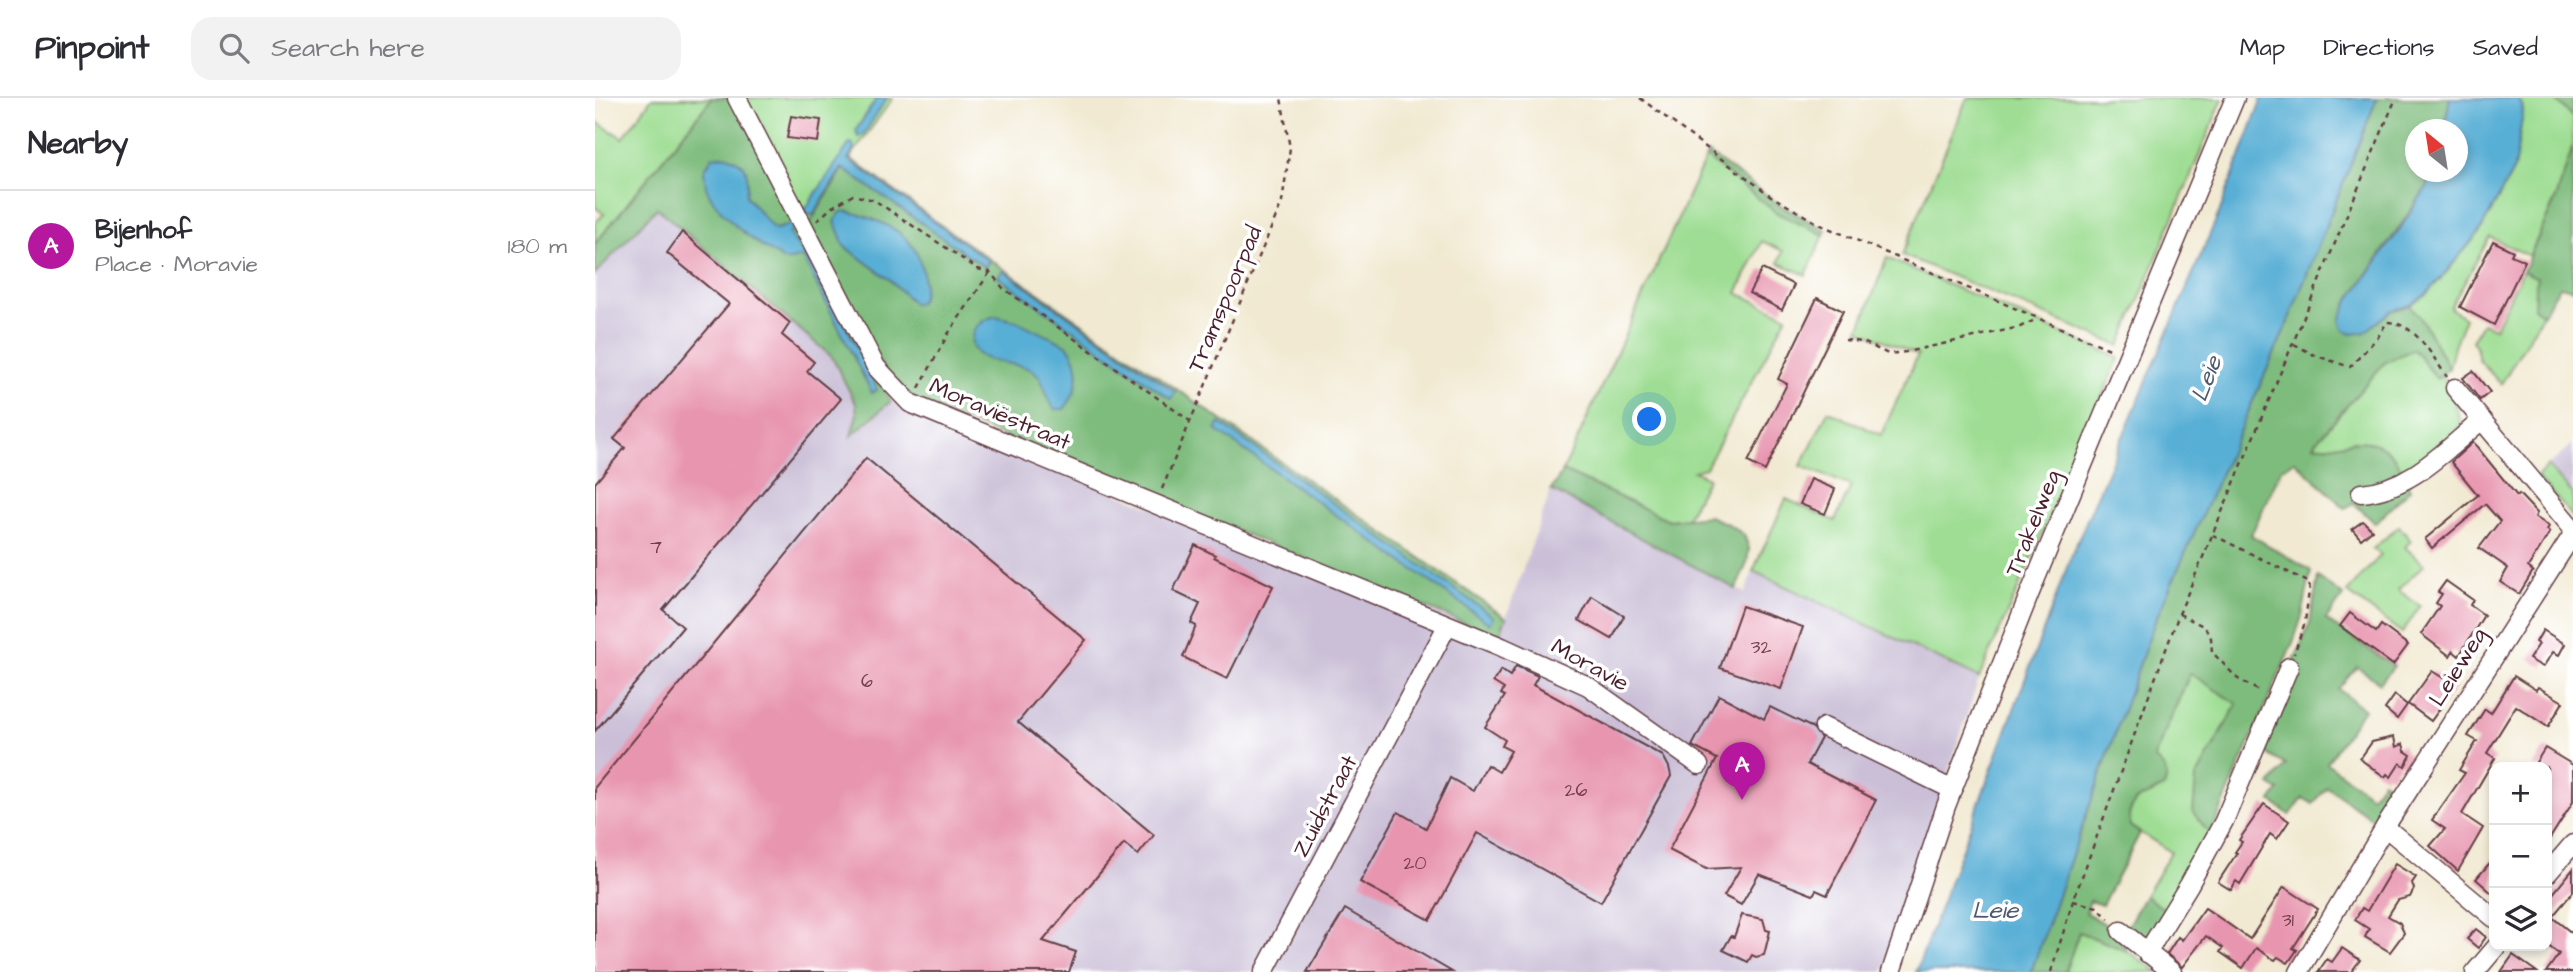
<!DOCTYPE html>
<meta charset="utf-8">
<style>
body{margin:0;font-family:"Architects Daughter",sans-serif;background:#f2f2f3;color:#2b2b33}
.controls{position:absolute;right:21px;bottom:21px;display:grid;overflow:hidden;border-radius:14px;box-shadow:0 4px 10px #0003}
.controls button{width:63px;height:63px;display:grid;place-items:center;padding:0;border:0;border-bottom:2px solid #e1e1e2;background:#fff;color:#2b2b33;font:35px sans-serif}
.compass{position:absolute;left:1810px;top:21px;width:63px;height:63px;border-radius:50%;background:#fff;box-shadow:0 4px 10px #0003;rotate:330deg}
.you{position:absolute;left:1055px;top:322px;width:24px;height:24px;margin:-18px;border:5px solid #fff;border-radius:50%;background:#1a73e8;box-shadow:0 0 0 10px #1a73e833}
.badge{display:grid;place-items:center;width:46px;height:46px;border-radius:50%;background:#b5179e;color:#fff;font-size:23px;font-weight:700}
.pin{position:absolute;translate:-50% -58px;filter:drop-shadow(0 2px 4px #0008)}
.pin::after{content:'';position:absolute;top:37px;width:24px;height:21px;background:inherit;clip-path:polygon(0 0,100% 0,50% 100%)}
.list{margin:0;padding:0;list-style:none}
h2{display:flex;justify-content:space-between;align-items:center;height:91px;margin:0;padding:0 28px;font-size:30px}
h2 small{font-size:23px;font-weight:400;color:#7c7c81}
.list li{display:grid;grid-template-columns:46px 1fr auto;gap:21px;align-items:center;box-sizing:border-box;height:112px;padding:0 28px;border-top:2px solid #e1e1e2}
.list b{display:block;font-size:26px;white-space:nowrap}
.list p{margin:0;font-size:23px;white-space:nowrap;color:#7c7c81}
.list em{font-size:23px;font-style:normal;color:#7c7c81}
.icon{flex:none;width:38px;height:38px;fill:none;stroke:currentColor;stroke-width:2;stroke-linecap:round;stroke-linejoin:round}
.map{position:relative;flex:none;width:1978px;height:874px;overflow:hidden}
header{display:flex;align-items:center;gap:42px;box-sizing:border-box;height:98px;padding:0 35px;background:#fff;border-bottom:2px solid #e1e1e2}
header strong{font-size:33px}
nav{display:flex;gap:38px;margin-inline-start:auto;font-size:24px}
.search{width:490px;height:63px;background:#f2f2f3;display:flex;align-items:center;gap:18px;box-sizing:border-box;padding:0 24px;border-radius:21px;color:#7c7c81;font-size:26px}
main{display:flex}
aside{flex:1;background:#fff}
.map>svg:first-child{display:block}
</style>
<header>
<strong>Pinpoint</strong>
<div class="search"><svg class="icon" aria-label="search" viewBox="0 0 24 24"><circle cx="10" cy="10" r="6"/><path d="M15 15l6 6"/></svg>Search here</div>
<nav><a>Map</a><a>Directions</a><a>Saved</a></nav>
</header>
<main>
<aside>
<h2>Nearby<small></small></h2>
<ul class="list">
<li><span class="badge">A</span><div><b>Bijenhof</b><p>Place · Moravie</p></div><em>180 m</em></li>
</ul>
</aside>
<div class="map">
<svg width="1978" height="874" viewBox="0 0 1978 874">
<rect width="100%" height="100%" fill="#fff"/>
<filter id="ink" filterUnits="userSpaceOnUse"><feTurbulence type="fractalNoise" baseFrequency=".0143" numOctaves="2"/><feDisplacementMap in="SourceGraphic" scale="14" xChannelSelector="R" yChannelSelector="G"/><feConvolveMatrix kernelMatrix="1 2 1 2 8 2 1 2 1" color-interpolation-filters="sRGB"/></filter>
<filter id="wash" filterUnits="userSpaceOnUse"><feTurbulence type="fractalNoise" baseFrequency=".00686" numOctaves="4" result="noise"/><feDisplacementMap in="SourceGraphic" scale="28" xChannelSelector="R" yChannelSelector="G"/><feGaussianBlur stdDeviation="1.57" result="paint"/><feColorMatrix in="noise" values="0 0 0 0 0 0 0 0 0 0 0 0 0 0 0 0 0 1.4 0 .05"/><feComposite in="paint" operator="in"/></filter>
<g filter="url(#wash)">
<rect width="100%" height="100%" fill="#f1e9d1"/>
<!-- industrial -->
<g fill="#cabfd7">
<polygon points="62,109 237,259 261,306 262,316 257,336 296,303 448,368 904,539 956,392 1150,495 1158,473 1384,580 1288,874 0,874 0,176"/>
<polygon points="1978,346 1978,420 1940,380"/>
</g>
<!-- green -->
<g fill="#9edd93" stroke="#747e5f" stroke-width="2">
<polygon points="57,0 117,0 0,146 0,125 9,116 0,109 0,23 28,40"/>
<polygon points="148,0 298,0 255,60 214,127"/>
<polygon points="1372,0 1628,0 1525,248 1307,157"/>
<polygon points="1922,0 1960,1 1978,20 1978,48 1962,98 1934,158 1895,139 1855,210 1870,220 1859,248 1854,270 1829,225 1815,207 1832,195 1848,178 1885,134 1919,71 1928,14 1927,7"/>
<polygon points="1111,59 1182,115 1229,137 1211,177 1184,165 1188,153 1167,143 1142,195 1192,218 1111,370 1099,373 1113,380 1092,420 1074,422 968,373"/>
<polygon points="1292,160 1524,260 1384,580 1158,473 1191,401 1240,423 1256,388 1206,368 1233,313 1286,337 1323,257 1264,232"/>
<polygon points="1928,173 1944,180 1939,210 1948,216 1906,286 1884,262 1881,248 1877,243 1887,225 1900,230"/>
<polygon points="1819,251 1842,280 1846,278 1865,302 1860,306 1866,328 1808,376 1760,343 1730,349 1718,347 1789,265"/>
<polygon points="1953,368 1978,396 1978,419 1942,379"/>
<polygon points="1804,428 1816,443 1810,449 1829,467 1803,492 1825,508 1807,535 1752,494 1786,457 1778,451"/>
<polygon points="1595,575 1642,606 1601,680 1615,737 1572,813 1550,798 1576,754 1535,728 1534,716 1540,703 1569,689 1559,660"/>
<polygon points="1484,834 1532,853 1564,874 1470,874"/>
</g>
<!-- forest -->
<g fill="#7ebc7d" stroke="#646e54" stroke-width="2">
<polygon points="117,0 138,0 277,272 296,303 256,338 262,316 261,306 237,259 62,110 0,176 0,146"/>
<path d="M1782,0H1855L1849,31L1820,32V74H1836L1831,90L1752,206L1746,222L1769,234L1796,213L1815,207L1829,225L1854,270L1842,281L1818,251L1789,265L1718,347C1732,350 1743,346 1756,344C1793,339 1803,362 1815,391L1780,425L1759,405L1750,410L1700,363L1686,371L1656,437L1716,473L1707,518L1699,542L1615,737L1598,714L1601,680L1642,606L1595,575L1559,660C1569,668 1575,675 1569,689L1540,703L1534,716L1535,728L1545,735L1507,807L1495,803L1491,815C1513,827 1520,831 1532,853L1484,834L1470,874H1436L1559,525L1690,231Z"/>
<polygon points="1959,0 1978,0 1978,22 1978,20"/>
<polygon points="1978,48 1978,191 1965,188 1948,216 1939,210 1940,190 1943,180 1928,173 1962,98"/>
<polygon points="1113,55 1188,109 1231,132 1229,137 1182,115 1111,59"/>
<polygon points="255,60 347,128 911,520 904,539 321,303 287,269 214,127"/>
<polygon points="968,373 1074,422 1114,418 1133,426 1149,437 1154,450 1152,465 1141,491 956,392"/>
<polygon points="1723,479 1748,498 1731,522 1799,568 1785,585 1762,569 1743,591 1769,611 1732,665 1776,698 1788,683 1805,696 1785,726 1732,689 1718,706 1708,700 1695,717 1676,703 1684,692 1675,687 1691,667 1663,651 1715,525"/>
<polygon points="1550,798 1572,813 1551,843 1532,829"/>
</g>
<!-- water -->
<g fill="#59afd5" stroke="#526780" stroke-width="2">
<polygon points="282,0 292,0 268,37 263,39 261,32"/>
<polygon points="1667,0 1782,0 1690,231 1559,525 1436,874 1321,874 1475,461 1624,115"/>
<polygon points="1855,0 1922,0 1927,7 1928,14 1919,71 1885,133 1848,178 1832,195 1815,207 1796,213 1770,234 1758,236 1748,231 1745,222 1752,206 1805,131 1831,90 1836,74 1862,74 1862,32 1849,31"/>
<polygon points="255,45 258,46 259,51 253,61 394,163 390,169 247,70 219,116 215,118 207,111 211,110"/>
<path d="M130,57C154,65 154,74 151,98L178,130L182,131L196,126L199,131L194,135L205,151L212,155L274,272L282,292L277,295L208,159L191,163C162,146 130,125 113,94C110,89 110,80 109,73L117,59Z"/>
<path d="M249,113C258,114 266,117 275,120C302,130 321,142 327,171C329,183 330,193 325,204L319,206L295,182L249,148L240,124L244,116Z"/>
<polygon points="408,172 581,294 576,301 403,179"/>
<path d="M400,218L421,223L472,247C488,267 485,292 469,311H459C452,300 450,286 442,276C428,260 372,271 377,239C379,227 389,222 400,218Z"/>
<polygon points="625,325 899,519 895,526 621,332"/>
</g>
<g id="blocks">
<!-- building -->
<g fill="#e896b0">
<polygon points="196,18 226,22 223,44 192,40"/>
<polygon points="87,134 195,225 187,237 219,264 212,273 246,301 68,512 88,529 0,633 0,385 30,350 19,341 134,206 72,155"/>
<polygon points="1898,143 1918,153 1916,157 1930,163 1899,227 1865,209"/>
<polygon points="1167,171 1199,187 1187,212 1154,195"/>
<polygon points="1222,200 1248,213 1170,373 1153,364 1192,286 1183,281"/>
<polygon points="1878,273 1895,294 1885,302 1868,280"/>
<polygon points="1878,344 1922,398 1924,396 1942,415 1940,419 1954,428 1952,432 1955,434 1933,469 1938,473 1924,496 1905,484 1913,470 1884,450 1905,423 1890,406 1837,450 1830,441 1883,397 1856,364"/>
<polygon points="271,360 491,542 423,624 559,737 543,757 529,746 448,843 481,854 474,874 0,874 0,689"/>
<polygon points="1216,381 1240,391 1230,416 1205,406"/>
<polygon points="1768,423 1777,432 1766,441 1757,431"/>
<polygon points="600,447 620,457 619,459 678,488 632,581 588,559 601,528 596,525 605,506 578,493"/>
<polygon points="1851,483 1878,502 1875,507 1889,517 1864,558 1858,553 1855,558 1826,536 1845,508 1841,505 1847,496 1843,494"/>
<polygon points="997,498 1029,518 1017,541 984,522"/>
<polygon points="1147,508 1208,529 1186,591 1125,570"/>
<polygon points="1755,515 1781,534 1786,527 1813,547 1798,567 1745,528"/>
<polygon points="1948,532 1970,546 1964,557 1958,554 1948,569 1934,561 1944,546 1941,544"/>
<polygon points="921,568 943,578 938,587 1068,658 1074,669 1076,678 1006,804 882,735 835,822 765,784 803,714 831,730 855,680 878,693 892,667 904,674 916,653 907,648 910,642 890,629 910,598 906,596 909,591 898,584 906,572 915,578"/>
<polygon points="1837,573 1861,588 1836,623 1813,606"/>
<polygon points="1919,578 1941,592 1943,589 1968,604 1953,629 1921,608 1892,655 1900,660 1867,716 1888,730 1863,773 1835,748 1850,731 1837,722 1870,675 1864,672 1882,643 1873,638 1890,611 1896,615"/>
<polygon points="1124,597 1169,621 1175,609 1218,630 1226,640 1212,666 1281,702 1232,797 1221,792 1218,797 1164,776 1146,807 1129,798 1146,769 1111,771 1074,752 1122,661 1097,648"/>
<polygon points="1800,597 1812,607 1802,621 1790,611"/>
<polygon points="1799,639 1801,649 1808,646 1810,653 1816,657 1810,668 1805,665 1796,679 1792,676 1790,679 1765,661 1777,644"/>
<polygon points="1950,650 1978,667 1978,704 1952,745 1952,669 1938,669"/>
<polygon points="1669,706 1694,723 1682,741 1675,736 1645,786 1641,783 1636,792 1623,784 1642,755 1640,754 1647,744 1644,742"/>
<polygon points="1899,760 1899,797 1881,781"/>
<polygon points="1800,766 1821,779 1817,785 1819,791 1815,799 1803,802 1793,818 1805,825 1809,835 1795,854 1770,839 1774,831 1760,822 1767,810 1772,813"/>
<polygon points="1978,771 1978,794 1957,819 1978,836 1978,874 1951,874 1964,856 1952,847 1952,803"/>
<polygon points="1689,789 1723,811 1698,850 1702,852 1693,865 1683,859 1680,862 1661,850 1648,870 1625,854 1628,850 1611,838 1587,869 1572,856 1583,839 1587,842 1610,810 1655,841"/>
<polygon points="750,811 857,874 712,874"/>
<polygon points="1147,817 1168,821 1171,832 1175,833 1169,857 1161,859 1157,857 1153,864 1128,852 1136,838 1139,839"/>
<polygon points="1881,831 1891,839 1883,850 1872,841"/>
<polygon points="1747,850 1765,862 1756,874 1723,874 1732,861 1737,864"/>
<polygon points="1918,857 1942,874 1906,874"/>
</g>
</g>
</g>
<g filter="url(#ink)">
<use href="#blocks" fill-opacity="0" stroke="#633d44" stroke-width="2"/>
<g fill="none" stroke-linecap="round" stroke-linejoin="round">
<defs>
<g id="minor">
<polyline points="142,0 281,269 315,305 907,549 993,588 1104,667"/>
<polyline points="1860,290 1978,431"/>
<path d="M1766,395C1815,392 1850,352 1887,322"/>
<polyline points="1229,629 1358,692"/>
<polyline points="1790,729 1899,820"/>
<polyline points="1952,776 1978,746"/>
<polyline points="1526,833 1577,874"/>
<polyline points="1552,855 1594,787 1629,723 1694,569"/>
<polyline points="669,874 852,528"/>
<polyline points="1296,874 1351,708 1434,497 1640,0"/>
<polyline points="1704,874 1790,729 1978,436"/>
<polyline points="1880,874 1902,848"/>
</g>
</defs>
<!-- minor casing -->
<use href="#minor" stroke="#633d44" stroke-width="21"/>
<!-- path -->
<g stroke="#633d44" stroke-width="2.5" stroke-dasharray="5 5" stroke-linecap="butt">
<polyline points="1045,0 1176,98 1224,126 1517,252"/>
<polyline points="222,123 237,109 258,97 279,102 383,171 395,174 408,190 595,323"/>
<polyline points="1250,242 1268,244 1293,256 1311,254 1425,229 1442,221"/>
<path d="M1699,246L1719,257L1755,269L1783,239L1792,224C1821,225 1837,258 1852,279"/>
<polyline points="324,290 353,236 395,174"/>
<polyline points="567,391 687,104 695,50 686,0"/>
<polyline points="1618,437 1715,485 1710,524 1699,556"/>
<polyline points="1584,516 1610,529 1616,540 1617,554 1643,581 1666,594"/>
<polyline points="1478,803 1502,809 1514,821"/>
<polyline points="1456,874 1478,803 1584,516 1801,0"/>
</g>
<!-- minor -->
<use href="#minor" stroke="#fff" stroke-width="18"/>
</g>
</g>
<g text-anchor="middle" dominant-baseline="central" stroke-width="7" stroke-linejoin="round" paint-order="stroke">
<!-- number labels -->
<g font-size="19" fill="#723d4c">
<text x="61" y="449">7</text>
<text x="1166" y="549">32</text>
<text x="272" y="583">6</text>
<text x="981" y="692">26</text>
<text x="820" y="765">20</text>
<text x="1693" y="822">31</text>
</g>
<!-- street labels -->
<g font-size="23" fill="#4a1f2b" stroke="#fff">
<text transform="translate(630 201) rotate(-67)">Tramspoorpad</text>
<text transform="translate(405 316) rotate(23)">Moraviëstraat</text>
<text transform="translate(1438 425) rotate(-68)">Trakelweg</text>
<text transform="translate(995 567) rotate(29)">Moravie</text>
<text transform="translate(1863 569) rotate(-58)">Leieweg</text>
<text transform="translate(730 708) rotate(-62)">Zuidstraat</text>
</g>
<!-- water labels -->
<g font-size="24" font-style="italic" fill="#50596f" stroke="#fff">
<text transform="translate(1612 281) rotate(-69)">Leie</text>
<text x="1400" y="813">Leie</text>
</g>
</g>
</svg>
<div class="controls">
<button>+</button>
<button>−</button>
<button><svg class="icon" aria-label="layers" viewBox="0 0 24 24"><path d="M12 4l9 5-9 5-9-5zM3 14l9 5 9-5"/></svg></button>
</div>
<svg class="compass" viewBox="-18 -18 36 36"><path d="M0-13l5 13h-10z" fill="#e53935"/><path d="M0 13l5-13h-10z" fill="#7c7c81"/></svg>
<div class="you"></div>
<div class="pin badge" style="left:1147px;top:702px">A</div>
</div>
</main>
